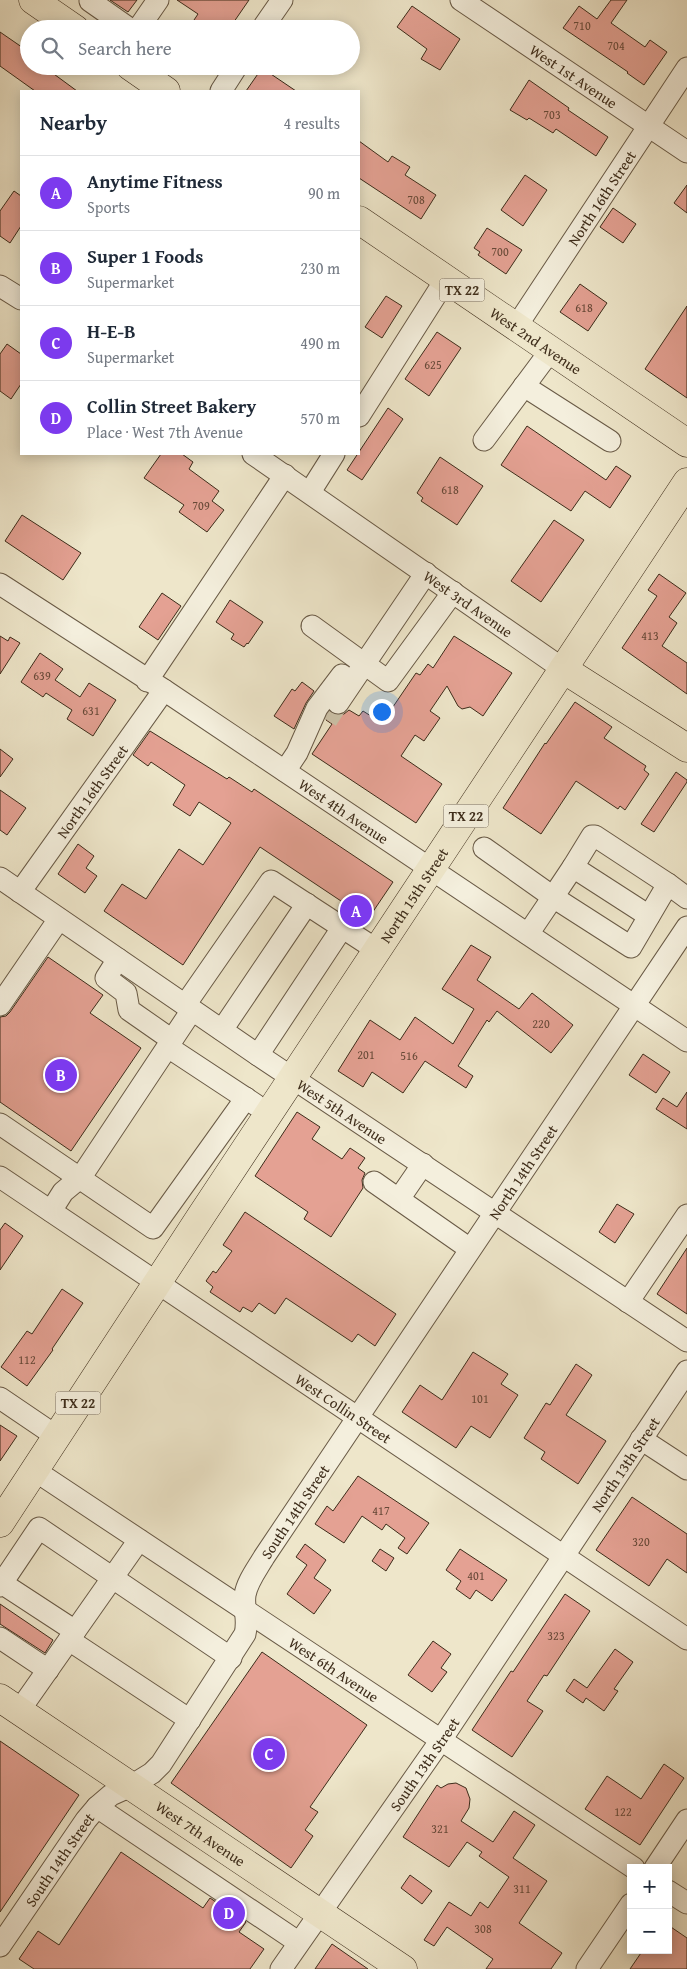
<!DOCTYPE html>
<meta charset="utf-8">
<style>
body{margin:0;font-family:"Gentium Book Plus",serif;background:#f6f6f7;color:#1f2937}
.controls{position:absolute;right:15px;bottom:15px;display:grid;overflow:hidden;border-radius:0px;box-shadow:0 2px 12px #0003}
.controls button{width:45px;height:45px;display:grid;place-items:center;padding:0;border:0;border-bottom:1px solid #e0e1e3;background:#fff;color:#1f2937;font:25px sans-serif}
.you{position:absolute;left:381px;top:711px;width:18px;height:18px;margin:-12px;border:4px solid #fff;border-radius:50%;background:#1a73e8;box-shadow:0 0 0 8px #1a73e833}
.badge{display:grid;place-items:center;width:32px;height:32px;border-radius:50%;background:#7c3aed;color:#fff;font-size:16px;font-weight:700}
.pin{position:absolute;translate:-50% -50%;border:2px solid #fff;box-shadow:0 1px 5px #0006}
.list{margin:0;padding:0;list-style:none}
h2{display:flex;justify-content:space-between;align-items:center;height:65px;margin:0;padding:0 20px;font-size:21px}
h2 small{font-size:16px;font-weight:400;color:#747a83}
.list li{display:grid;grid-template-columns:32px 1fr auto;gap:15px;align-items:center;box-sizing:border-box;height:75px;padding:0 20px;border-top:1px solid #e0e1e3}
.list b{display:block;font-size:19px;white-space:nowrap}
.list p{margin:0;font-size:16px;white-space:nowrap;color:#747a83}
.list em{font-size:16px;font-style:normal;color:#747a83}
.icon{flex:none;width:28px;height:28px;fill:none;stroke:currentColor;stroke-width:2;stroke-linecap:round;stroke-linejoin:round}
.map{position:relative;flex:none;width:687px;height:1969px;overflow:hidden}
.search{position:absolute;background:#fff;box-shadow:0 2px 12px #0003;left:20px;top:20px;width:340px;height:55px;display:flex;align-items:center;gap:12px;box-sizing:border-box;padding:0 18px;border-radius:28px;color:#747a83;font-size:19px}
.panel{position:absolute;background:#fff;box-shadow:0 2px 12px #0003;left:20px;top:90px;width:340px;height:365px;border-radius:0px}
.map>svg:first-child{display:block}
</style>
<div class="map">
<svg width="687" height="1969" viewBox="0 0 687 1969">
<rect width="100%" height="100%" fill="#eee6ca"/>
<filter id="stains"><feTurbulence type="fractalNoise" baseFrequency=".004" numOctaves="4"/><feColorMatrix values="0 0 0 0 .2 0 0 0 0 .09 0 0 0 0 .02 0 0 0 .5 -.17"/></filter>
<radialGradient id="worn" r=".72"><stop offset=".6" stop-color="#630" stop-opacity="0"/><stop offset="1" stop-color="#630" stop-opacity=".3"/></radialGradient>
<!-- building -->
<g fill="#e4a193" stroke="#3d2c1a">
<polygon points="110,0 137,0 128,12"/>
<polygon points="177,0 249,0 229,29 188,29 198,14"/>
<polygon points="611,0 627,0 611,23 645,47 650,40 667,52 644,85 627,73 628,72 563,28 579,6 597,19"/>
<polygon points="412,6 460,39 440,70 421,59 427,49 397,27"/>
<polygon points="0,32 29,52 29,66 43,66 77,91 35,91 0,66"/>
<polygon points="262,68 296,91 246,91"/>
<polygon points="529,80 569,108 568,110 608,137 596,156 556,129 553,133 529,118 527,120 510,110"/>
<polygon points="359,141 388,162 392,156 410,167 405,175 436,195 421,219 359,178"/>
<polygon points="525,175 547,190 523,226 501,210"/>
<polygon points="687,185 687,213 674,203"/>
<polygon points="14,191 21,196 21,226 10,243 0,236 0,211"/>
<polygon points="613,208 636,224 623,243 600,227"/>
<polygon points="487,228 522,250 506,274 478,255 480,252 474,248"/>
<polygon points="580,284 607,303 588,331 560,312"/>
<polygon points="386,296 402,306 382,338 365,327"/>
<polygon points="687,306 687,398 645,369"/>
<polygon points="437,332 461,348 429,396 405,379"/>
<polygon points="7,344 21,354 21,384 11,399 0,391 0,354"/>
<polygon points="388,408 403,419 362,480 347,470"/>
<polygon points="527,426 606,480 616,466 631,476 610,508 585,491 571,511 501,465"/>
<polygon points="161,454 182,454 193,462 189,469 219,491 212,501 224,510 207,532 179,512 184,505 144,478"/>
<polygon points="440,457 483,486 457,525 421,501 423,498 417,493"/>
<polygon points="22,515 81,553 63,580 5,541"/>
<polygon points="554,520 584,540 541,602 511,581"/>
<polygon points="659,574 686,593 669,617 677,623 662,646 687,663 687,694 622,648 657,596 648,590"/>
<polygon points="162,593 181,606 158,640 139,627"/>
<polygon points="230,600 263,622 248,644 247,643 244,647 231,639 234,634 216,622"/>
<polygon points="0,636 8,641 10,637 20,643 0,674"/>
<polygon points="454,636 512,673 483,716 470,707 462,709 458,706 447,686 430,711 440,718 424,741 415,735 401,756 442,784 416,823 312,754 332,724 326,720 330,712 338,715 344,714 349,710 359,716 363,711 382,723 416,673 420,675 428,664 433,668"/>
<polygon points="40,653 63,669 55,680 80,697 89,683 116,700 93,736 67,719 72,710 46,693 43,697 21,682"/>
<polygon points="302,682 314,691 306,703 294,729 274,716 292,689 295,691"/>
<polygon points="575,702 612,727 604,738 646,766 644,770 649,774 625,810 620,806 618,809 576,781 541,834 503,808 545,743 546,744"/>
<polygon points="150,731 227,779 229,777 252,792 254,789 393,882 368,919 260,847 183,965 104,911 122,884 146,899 179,849 203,865 231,823 199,802 190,816 173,805 185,785 151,762 148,766 133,755"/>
<polygon points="0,749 13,759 0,777"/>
<polygon points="676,772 687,780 687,782 654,832 641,824"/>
<polygon points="0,790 26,808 7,835 0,830"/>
<polygon points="78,844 94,856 86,868 97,876 85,893 58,874"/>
<polygon points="471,945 491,957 477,980 519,1009 532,993 573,1025 551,1053 497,1011 489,1022 487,1020 458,1066 473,1076 466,1088 425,1061 403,1093 372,1072 363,1087 338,1071 370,1020 400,1040 415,1017 453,1044 474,1009 442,989"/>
<polygon points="48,957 103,995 90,1013 141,1048 71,1151 0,1102 0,1017 6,1016 10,1012"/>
<polygon points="643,1054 670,1072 656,1093 629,1075"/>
<polygon points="687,1092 687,1129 656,1109 663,1098 677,1107"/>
<polygon points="297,1112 320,1127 312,1139 342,1159 350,1148 365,1158 358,1168 365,1173 362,1180 363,1188 331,1237 304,1219 308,1212 255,1176"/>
<polygon points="617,1204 634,1214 615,1243 599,1232"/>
<polygon points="245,1212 396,1314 375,1346 358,1334 352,1342 286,1298 275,1314 259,1303 252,1312 243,1307 240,1312 210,1292 213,1287 206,1281 213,1271 216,1273 232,1251 223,1245"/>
<polygon points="5,1223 23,1236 0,1270 0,1230"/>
<polygon points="687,1248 687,1314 657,1294"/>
<polygon points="62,1289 83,1303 52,1349 53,1350 27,1386 1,1367 27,1331 32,1334"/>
<polygon points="473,1352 508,1374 501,1384 518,1395 490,1438 471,1426 456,1448 402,1412 420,1385 442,1400"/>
<polygon points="576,1364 592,1375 566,1415 606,1441 578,1484 541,1459 545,1452 524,1438 546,1403 550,1405"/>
<polygon points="0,1425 17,1436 0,1461"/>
<polygon points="358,1476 429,1523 407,1554 398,1548 405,1538 386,1524 382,1530 362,1516 344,1543 315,1524 327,1506 333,1511"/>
<polygon points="632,1497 687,1534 687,1573 667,1559 649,1586 596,1550"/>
<polygon points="305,1544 326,1560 314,1578 331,1590 314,1614 287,1594 307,1565 296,1557"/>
<polygon points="380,1549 394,1558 386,1571 372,1561"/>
<polygon points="460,1549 507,1580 492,1601 476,1590 470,1599 456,1589 461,1581 446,1570"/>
<polygon points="565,1594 590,1611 547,1676 544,1675 527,1701 543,1711 512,1757 472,1730 511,1671 513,1672"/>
<polygon points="0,1604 53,1640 45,1653 0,1624"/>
<polygon points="433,1641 451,1654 441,1668 447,1672 432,1692 408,1675"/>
<polygon points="615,1649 633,1662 614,1689 618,1691 604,1711 586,1698 583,1703 566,1691 574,1679 587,1688"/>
<polygon points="262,1652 367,1725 310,1807 318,1812 305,1830 313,1836 291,1868 171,1783"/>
<polygon points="0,1741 79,1795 0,1912"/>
<polygon points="664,1764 684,1778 640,1845 585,1809 607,1776 641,1799"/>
<polygon points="456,1783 466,1788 470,1799 469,1808 461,1821 493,1842 514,1811 535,1825 513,1858 547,1881 519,1923 562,1953 551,1969 486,1969 493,1959 447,1927 434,1946 424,1940 449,1902 471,1916 480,1902 488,1908 509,1877 479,1856 482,1852 467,1842 449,1867 403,1837 437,1785 441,1788 448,1784"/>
<polygon points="121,1852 203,1908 210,1898 246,1922 239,1932 264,1949 250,1969 34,1969 19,1959 38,1931 59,1945"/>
<polygon points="410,1875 432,1891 422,1904 401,1888"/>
<polygon points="668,1925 687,1938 687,1969 630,1969 643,1950 668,1950"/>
<polygon points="332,1944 368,1969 315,1969"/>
</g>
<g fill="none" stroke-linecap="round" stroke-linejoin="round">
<!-- minor-tunnel -->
<polyline stroke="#cbc1a7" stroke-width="21" stroke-dasharray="21 11" stroke-linecap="butt" points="327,720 338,703"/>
<defs>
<g id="minor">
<path id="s1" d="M461,0L687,152"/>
<polyline points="90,1 130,29"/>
<polyline points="138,29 158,0"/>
<polyline points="262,29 282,0"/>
<polyline points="221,91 237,66"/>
<polyline points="0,286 21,299"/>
<path id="s2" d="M516,327L687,68"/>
<polyline points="524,386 610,441"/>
<polyline points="359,416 446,279"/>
<polyline points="484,440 551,350"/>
<path id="s3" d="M253,454L563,669"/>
<polyline points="310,492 334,454"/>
<path id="s4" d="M0,584L164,690L687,1041"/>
<polyline points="312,626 388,681 453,592"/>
<polyline points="147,681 285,475"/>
<polyline points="338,703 426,573"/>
<polyline points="285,771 297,753 317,708 342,675"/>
<polyline points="484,848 553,897 573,867"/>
<path id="s5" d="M0,878L258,1055L687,1341"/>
<path id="s6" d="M20,892L164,690"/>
<polyline points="649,916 573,867 592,836 595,836 668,884"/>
<polyline points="528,934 553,897 631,947 668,884 687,898"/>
<polyline points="118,959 106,978 126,993 129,1010 172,1040"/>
<polyline points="0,1005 59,919"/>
<polyline points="185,1005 271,881 377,950"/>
<polyline points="222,1030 307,904"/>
<polyline points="168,1047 256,1105"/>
<polyline points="258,1055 342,928"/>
<polyline points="0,1124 153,1228 246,1098"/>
<path id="s7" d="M0,1177L687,1639"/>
<polyline points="374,1182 470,1249"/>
<polyline points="399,1199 423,1164"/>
<polyline points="51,1211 63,1192 81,1177 192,1010"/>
<polyline points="628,1302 687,1215"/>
<polyline points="0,1398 56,1436"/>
<polyline points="641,1439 687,1469"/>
<path id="s8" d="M34,1470L634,1868"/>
<polyline points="0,1582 75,1631"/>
<polyline points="0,1586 39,1528 231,1658"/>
<polyline points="0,1638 48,1670"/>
<polyline points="69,1640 190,1720"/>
<polyline points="19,1711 139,1540"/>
<polyline points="97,1807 298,1942"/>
<polyline points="655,1868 687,1820"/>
<polyline points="668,1891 687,1903"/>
<path id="s9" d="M0,1946L86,1820L97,1807L111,1795L131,1786L152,1773L161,1764L245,1634C249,1619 243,1609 245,1595C247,1582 257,1569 264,1557L687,927"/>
<path id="s10" d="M281,1969L441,1740L687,1371"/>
<polyline points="587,1969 631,1904"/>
</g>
<g id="major">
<polyline points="33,0 75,29"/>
<polyline points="130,66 166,91"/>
<path id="s11" d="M359,220L687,443"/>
<polyline points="563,669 687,748"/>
<path id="s12" d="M0,1523L201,1216L687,482"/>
<path id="s13" d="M0,1698L403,1969"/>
</g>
</defs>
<!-- minor casing -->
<use href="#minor" stroke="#695a46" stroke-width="23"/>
<!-- major casing -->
<use href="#major" stroke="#3d2c1a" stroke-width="29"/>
<!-- minor -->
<use href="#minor" stroke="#f4efdd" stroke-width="21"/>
<!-- major -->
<use href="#major" stroke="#eee6ca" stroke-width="28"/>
</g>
<g text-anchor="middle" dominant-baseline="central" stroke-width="4" stroke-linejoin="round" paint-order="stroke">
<!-- number labels -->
<g font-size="12" fill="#674938">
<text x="582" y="25">710</text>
<text x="616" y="45">704</text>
<text x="552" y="114">703</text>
<text x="416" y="199">708</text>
<text x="500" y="251">700</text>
<text x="584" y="307">618</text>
<text x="433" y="364">625</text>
<text x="450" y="489">618</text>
<text x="201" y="505">709</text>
<text x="650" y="635">413</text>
<text x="42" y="675">639</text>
<text x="91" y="710">631</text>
<text x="541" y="1023">220</text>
<text x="366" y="1054">201</text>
<text x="409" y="1055">516</text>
<text x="27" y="1359">112</text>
<text x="480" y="1398">101</text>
<text x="381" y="1510">417</text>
<text x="641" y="1541">320</text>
<text x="476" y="1575">401</text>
<text x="556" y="1635">323</text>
<text x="623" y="1811">122</text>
<text x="440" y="1828">321</text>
<text x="522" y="1888">311</text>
<text x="483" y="1928">308</text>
</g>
<!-- shield labels -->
<g fill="#f4efdd" stroke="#746654" stroke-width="1">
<rect x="439.5" y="278.5" width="45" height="23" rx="4"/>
<rect x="443.5" y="804.5" width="45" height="23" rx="4"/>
<rect x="55.5" y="1391.5" width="45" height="23" rx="4"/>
</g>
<g font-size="14" font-weight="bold" fill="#3d2c1a">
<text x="462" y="290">TX 22</text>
<text x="466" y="816">TX 22</text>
<text x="78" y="1403">TX 22</text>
</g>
<!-- street labels -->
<g font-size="15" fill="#3d2c1a" stroke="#f4efdd">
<text stroke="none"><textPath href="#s1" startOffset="136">West 1st Avenue</textPath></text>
<text stroke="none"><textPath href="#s2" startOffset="155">North 16th Street</textPath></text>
<text stroke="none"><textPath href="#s11" startOffset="214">West 2nd Avenue</textPath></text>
<text stroke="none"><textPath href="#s3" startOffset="262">West 3rd Avenue</textPath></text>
<text stroke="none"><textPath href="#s6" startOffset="124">North 16th Street</textPath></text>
<text stroke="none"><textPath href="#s4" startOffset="412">West 4th Avenue</textPath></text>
<text stroke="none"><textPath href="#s12" startOffset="752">North 15th Street</textPath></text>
<text stroke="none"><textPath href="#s5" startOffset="414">West 5th Avenue</textPath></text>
<text stroke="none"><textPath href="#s9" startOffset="948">North 14th Street</textPath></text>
<text stroke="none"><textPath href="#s7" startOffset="414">West Collin Street</textPath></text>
<text stroke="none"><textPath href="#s10" startOffset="611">North 13th Street</textPath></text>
<text stroke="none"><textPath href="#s9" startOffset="539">South 14th Street</textPath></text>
<text stroke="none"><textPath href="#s8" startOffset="360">West 6th Avenue</textPath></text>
<text stroke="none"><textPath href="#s10" startOffset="250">South 13th Street</textPath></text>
<text stroke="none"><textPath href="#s13" startOffset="242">West 7th Avenue</textPath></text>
<text stroke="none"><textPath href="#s9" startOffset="105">South 14th Street</textPath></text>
</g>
</g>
<rect width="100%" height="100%" filter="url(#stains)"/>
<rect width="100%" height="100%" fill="url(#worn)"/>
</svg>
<div class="controls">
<button>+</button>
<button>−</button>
</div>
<div class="you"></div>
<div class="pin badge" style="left:356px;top:911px">A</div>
<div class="pin badge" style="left:61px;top:1075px">B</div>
<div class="pin badge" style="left:269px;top:1754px">C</div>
<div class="pin badge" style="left:229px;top:1913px">D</div>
<div class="search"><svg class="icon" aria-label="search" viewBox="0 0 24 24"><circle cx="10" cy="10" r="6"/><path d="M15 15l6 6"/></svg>Search here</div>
<section class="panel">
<h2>Nearby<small>4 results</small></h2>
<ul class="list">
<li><span class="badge">A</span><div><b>Anytime Fitness</b><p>Sports</p></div><em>90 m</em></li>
<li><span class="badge">B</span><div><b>Super 1 Foods</b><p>Supermarket</p></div><em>230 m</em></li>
<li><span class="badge">C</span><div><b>H-E-B</b><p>Supermarket</p></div><em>490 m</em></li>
<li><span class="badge">D</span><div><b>Collin Street Bakery</b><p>Place · West 7th Avenue</p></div><em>570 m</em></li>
</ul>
</section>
</div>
